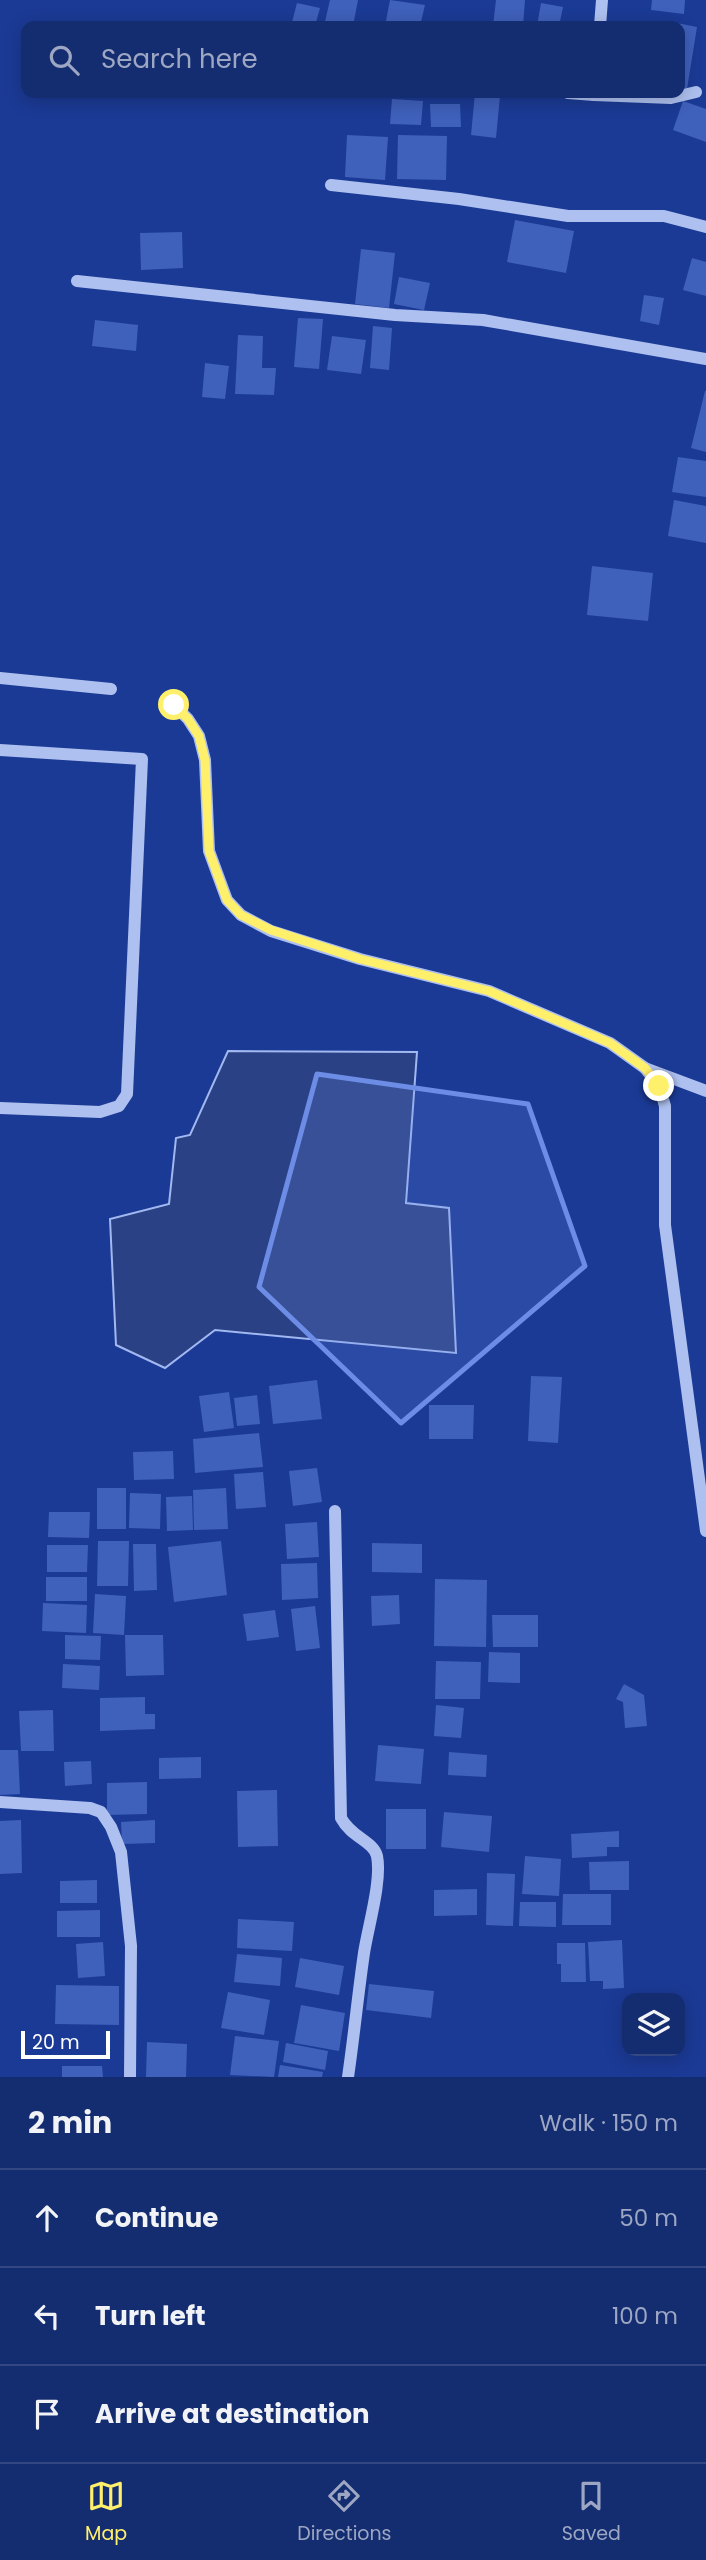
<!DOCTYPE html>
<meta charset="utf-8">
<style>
body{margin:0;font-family:Poppins,sans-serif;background:#213878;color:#f1f3f6}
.controls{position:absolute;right:21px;bottom:21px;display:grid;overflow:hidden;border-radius:14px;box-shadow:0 4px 18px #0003}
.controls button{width:63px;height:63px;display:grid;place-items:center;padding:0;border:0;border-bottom:2px solid #334883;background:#142c70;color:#f1f3f6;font:35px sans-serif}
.scale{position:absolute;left:21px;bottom:18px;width:89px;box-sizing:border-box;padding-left:7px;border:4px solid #fff;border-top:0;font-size:19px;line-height:24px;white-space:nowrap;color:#fff;-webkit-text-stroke:5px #1b3a95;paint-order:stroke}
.stop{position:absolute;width:21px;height:21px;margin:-16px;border:5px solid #fff06c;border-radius:50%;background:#fff}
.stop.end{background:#fff06c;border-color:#fff;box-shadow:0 2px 7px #0008}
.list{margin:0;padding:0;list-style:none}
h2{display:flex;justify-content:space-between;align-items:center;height:91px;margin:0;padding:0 28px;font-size:30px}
h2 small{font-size:23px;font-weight:400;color:#9da7c3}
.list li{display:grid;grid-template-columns:46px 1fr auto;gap:21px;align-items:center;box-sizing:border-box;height:98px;padding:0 28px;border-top:2px solid #334883}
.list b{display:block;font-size:26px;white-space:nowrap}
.list em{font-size:23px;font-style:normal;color:#9da7c3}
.icon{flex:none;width:38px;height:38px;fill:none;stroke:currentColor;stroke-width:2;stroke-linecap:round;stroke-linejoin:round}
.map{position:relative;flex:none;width:706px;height:2077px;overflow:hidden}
.search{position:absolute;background:#142c70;box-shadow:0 4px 18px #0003;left:21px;right:21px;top:21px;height:77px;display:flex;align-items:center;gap:18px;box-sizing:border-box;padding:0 24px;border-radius:14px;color:#9da7c3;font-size:26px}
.sheet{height:385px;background:#142c70}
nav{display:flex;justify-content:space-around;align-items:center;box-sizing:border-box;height:98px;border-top:2px solid #334883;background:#142c70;font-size:19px;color:#9da7c3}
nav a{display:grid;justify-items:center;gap:4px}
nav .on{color:#fff06c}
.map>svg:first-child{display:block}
</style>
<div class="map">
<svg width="706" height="2077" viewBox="0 0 706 2077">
<rect width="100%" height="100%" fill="#1b3a95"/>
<!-- water -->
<polygon fill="#2a4185" stroke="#a1b8f1" stroke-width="2" points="228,1051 417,1052 406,1203 449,1208 456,1353 215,1330 165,1368 116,1345 110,1219 169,1204 176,1138 190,1135"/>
<!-- building -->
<g fill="#3f60bb">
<polygon points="330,0 358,0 353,26 324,26"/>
<polygon points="390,0 425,5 420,26 385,26"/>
<polygon points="496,0 525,0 523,26 493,26"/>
<polygon points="652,0 685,0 684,14 651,10"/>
<polygon points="297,3 320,8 315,26 291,26"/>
<polygon points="541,3 563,7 559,26 537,26"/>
<polygon points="672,22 697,27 687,89 680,88 680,26 671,26"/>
<polygon points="475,93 500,96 496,138 471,135"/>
<polygon points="392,99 423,101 421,125 390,124"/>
<polygon points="683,101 706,109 706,142 673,130"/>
<polygon points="430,104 460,104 461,127 431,127"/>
<polygon points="347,135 388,137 385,180 345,177"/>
<polygon points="398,135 447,136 446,180 397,179"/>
<polygon points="515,220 574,231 566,273 507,262"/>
<polygon points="182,232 183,268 141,270 140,233"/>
<polygon points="361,249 395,253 389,308 355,304"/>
<polygon points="692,258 706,262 706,296 683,290"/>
<polygon points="399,277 430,283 424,310 394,304"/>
<polygon points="644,295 664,298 659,325 640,321"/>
<polygon points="298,318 323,319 319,369 294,367"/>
<polygon points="95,320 138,325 136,351 92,346"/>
<polygon points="373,326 392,328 389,370 370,368"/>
<polygon points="238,335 263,336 262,368 276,368 274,395 235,394"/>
<polygon points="332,336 366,340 361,374 327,370"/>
<polygon points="205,363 229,366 225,399 202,397"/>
<polygon points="705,391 706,391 706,452 691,448"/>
<polygon points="678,457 706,461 706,497 672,492"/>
<polygon points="674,500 706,506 706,543 668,536"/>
<polygon points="592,566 653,573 648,621 587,615"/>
<polygon points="531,1376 562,1377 558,1443 528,1441"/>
<polygon points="317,1380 322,1419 273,1424 269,1386"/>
<polygon points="229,1392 234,1428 204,1432 199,1396"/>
<polygon points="257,1395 260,1424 237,1426 234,1398"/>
<polygon points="429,1405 474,1405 473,1439 429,1439"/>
<polygon points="259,1433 263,1467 195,1473 193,1439"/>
<polygon points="173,1451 174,1479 134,1480 133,1452"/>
<polygon points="317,1468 322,1502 293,1506 289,1471"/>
<polygon points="263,1472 266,1507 236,1509 234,1474"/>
<rect x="97" y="1488" width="29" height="41"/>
<polygon points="226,1488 228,1529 194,1530 193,1490"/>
<polygon points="130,1493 161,1494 160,1529 129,1528"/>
<polygon points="192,1496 193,1530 167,1531 166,1497"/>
<polygon points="49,1512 90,1512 89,1538 48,1537"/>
<polygon points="317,1522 319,1557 287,1559 285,1524"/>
<polygon points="98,1541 129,1541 128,1586 97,1586"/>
<polygon points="221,1541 227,1595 174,1602 168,1547"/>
<polygon points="372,1543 422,1544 422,1573 372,1572"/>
<polygon points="133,1544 156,1544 157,1590 134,1591"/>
<polygon points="47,1545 88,1545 87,1572 47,1572"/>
<polygon points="317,1563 318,1598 282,1600 281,1564"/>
<rect x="46" y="1577" width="41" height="24"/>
<polygon points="435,1579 487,1580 486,1647 434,1646"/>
<polygon points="95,1594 126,1596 124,1635 93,1633"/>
<polygon points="399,1595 400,1624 372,1626 371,1596"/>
<polygon points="43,1603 87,1605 86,1633 42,1631"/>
<polygon points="315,1606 320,1648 296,1651 291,1609"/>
<polygon points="275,1610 279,1637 247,1641 243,1614"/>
<polygon points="492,1615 538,1615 538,1647 493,1647"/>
<polygon points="65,1635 101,1636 100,1660 65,1659"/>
<polygon points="125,1635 163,1635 164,1675 126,1676"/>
<polygon points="489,1652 520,1653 520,1683 488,1682"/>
<polygon points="436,1661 481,1662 480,1699 435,1699"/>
<polygon points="63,1664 100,1666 99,1690 62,1688"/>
<polygon points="624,1684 644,1695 647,1726 625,1728 623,1702 616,1699"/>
<polygon points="145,1697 145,1714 155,1714 155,1729 100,1731 100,1698"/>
<polygon points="436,1705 464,1708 461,1738 434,1736"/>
<polygon points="53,1710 54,1751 21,1751 19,1711"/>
<polygon points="378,1745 424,1749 421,1784 375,1781"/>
<polygon points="0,1750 18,1750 20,1794 0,1795"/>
<polygon points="449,1752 487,1755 486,1777 448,1775"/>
<polygon points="201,1757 201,1778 159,1779 159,1758"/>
<polygon points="91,1761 92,1784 65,1786 64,1762"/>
<polygon points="147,1782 147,1814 107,1815 107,1783"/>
<polygon points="277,1790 278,1846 238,1847 237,1791"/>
<rect x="386" y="1809" width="40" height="40"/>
<polygon points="444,1812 492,1816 489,1852 441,1847"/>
<polygon points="21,1820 22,1873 0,1874 0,1821"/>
<polygon points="155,1820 155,1843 122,1844 121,1822"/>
<polygon points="619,1831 619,1847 607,1847 607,1856 572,1858 571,1834"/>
<polygon points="525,1856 561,1859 559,1896 522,1894"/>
<polygon points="629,1861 629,1890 590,1890 589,1862"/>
<polygon points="487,1873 515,1874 513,1926 486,1925"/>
<polygon points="97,1880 97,1903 60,1903 60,1881"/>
<polygon points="477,1889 477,1915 434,1916 434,1890"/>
<polygon points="563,1894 611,1894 611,1925 562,1925"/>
<polygon points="520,1902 556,1902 556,1927 519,1926"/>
<polygon points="100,1910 100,1937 57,1937 57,1911"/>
<polygon points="238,1919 294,1922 292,1951 237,1948"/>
<polygon points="622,1940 624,1988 603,1989 603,1981 590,1981 588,1942"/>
<polygon points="103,1942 105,1976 78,1978 76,1944"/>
<polygon points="557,1943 585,1943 586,1982 561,1982 561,1964 557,1964"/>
<polygon points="237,1954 282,1958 280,1986 234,1982"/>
<polygon points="300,1958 344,1966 339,1995 295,1987"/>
<polygon points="369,1984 434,1991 431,2018 366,2010"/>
<polygon points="56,1985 119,1986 119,2025 55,2024"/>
<polygon points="228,1992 270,2000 264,2035 221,2028"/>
<polygon points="301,2005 345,2013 339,2051 294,2043"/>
<polygon points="235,2036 279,2041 274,2077 230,2075"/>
<polygon points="147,2042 187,2044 186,2077 146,2077"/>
<polygon points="286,2043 328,2051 325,2070 283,2062"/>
<polygon points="280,2065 323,2072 322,2077 278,2077"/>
<polygon points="62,2066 102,2066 103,2077 62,2077"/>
</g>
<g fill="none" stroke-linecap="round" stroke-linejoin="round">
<!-- minor -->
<g stroke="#aec0ef" stroke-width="12">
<polyline points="600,26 602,0"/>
<polyline points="568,93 594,95 594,93"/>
<polyline points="594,95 671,98 696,92"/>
<polyline points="331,185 459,199 568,216 664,216 706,227"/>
<polyline points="77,281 395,315 483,320 706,359"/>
<polyline points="0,678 111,689"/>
<polyline points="174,705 188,719 199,736 205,760 209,851 227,900 241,915 271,931 360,959 489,991 610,1043 645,1068 659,1086 665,1106 665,1225 706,1531"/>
<polyline points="0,750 142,759 127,1094 119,1106 100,1112 0,1108"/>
<polyline points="645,1068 706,1091"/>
<path d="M335,1511L341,1818C351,1837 373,1841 377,1856C382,1881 368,1927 364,1953C358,1994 354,2036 348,2077"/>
<polyline points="0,1802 90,1808 101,1812 111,1827 121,1852 131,1946 130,2077"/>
</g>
</g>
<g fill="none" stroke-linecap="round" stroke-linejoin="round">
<!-- route -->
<polyline stroke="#fff06c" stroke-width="9" points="174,705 188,719 199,736 205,760 209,851 227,900 241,915 271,930 360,959 489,991 610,1043 645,1068 659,1086"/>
</g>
<!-- marked area -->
<path fill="#6c8ce6" fill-opacity="0.2" stroke="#6c8ce6" stroke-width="5" stroke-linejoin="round" d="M317,1074L528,1104L585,1266L401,1423L259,1287Z"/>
</svg>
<div class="controls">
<button><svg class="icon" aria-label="layers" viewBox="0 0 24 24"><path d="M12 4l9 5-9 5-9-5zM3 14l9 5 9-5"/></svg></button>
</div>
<div class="scale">20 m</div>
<div class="stop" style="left:174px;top:705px"></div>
<div class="stop end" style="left:659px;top:1086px"></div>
<div class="search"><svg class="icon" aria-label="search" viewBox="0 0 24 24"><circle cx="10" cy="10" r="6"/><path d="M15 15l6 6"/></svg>Search here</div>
</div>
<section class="sheet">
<h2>2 min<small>Walk · 150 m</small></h2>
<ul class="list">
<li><svg class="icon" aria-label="ahead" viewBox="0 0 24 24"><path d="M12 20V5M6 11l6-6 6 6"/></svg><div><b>Continue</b></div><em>50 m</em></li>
<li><svg class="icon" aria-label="left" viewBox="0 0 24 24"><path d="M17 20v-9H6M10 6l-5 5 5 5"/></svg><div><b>Turn left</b></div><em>100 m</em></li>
<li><svg class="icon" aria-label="arrive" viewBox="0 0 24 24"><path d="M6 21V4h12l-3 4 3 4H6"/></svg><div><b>Arrive at destination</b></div></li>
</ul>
</section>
<nav>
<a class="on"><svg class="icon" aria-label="map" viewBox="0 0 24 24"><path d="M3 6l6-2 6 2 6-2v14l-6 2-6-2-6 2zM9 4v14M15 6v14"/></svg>Map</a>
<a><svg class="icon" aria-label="directions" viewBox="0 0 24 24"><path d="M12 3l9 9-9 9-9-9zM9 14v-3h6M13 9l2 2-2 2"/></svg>Directions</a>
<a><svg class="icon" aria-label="saved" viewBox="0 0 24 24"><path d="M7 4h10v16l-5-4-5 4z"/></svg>Saved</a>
</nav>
